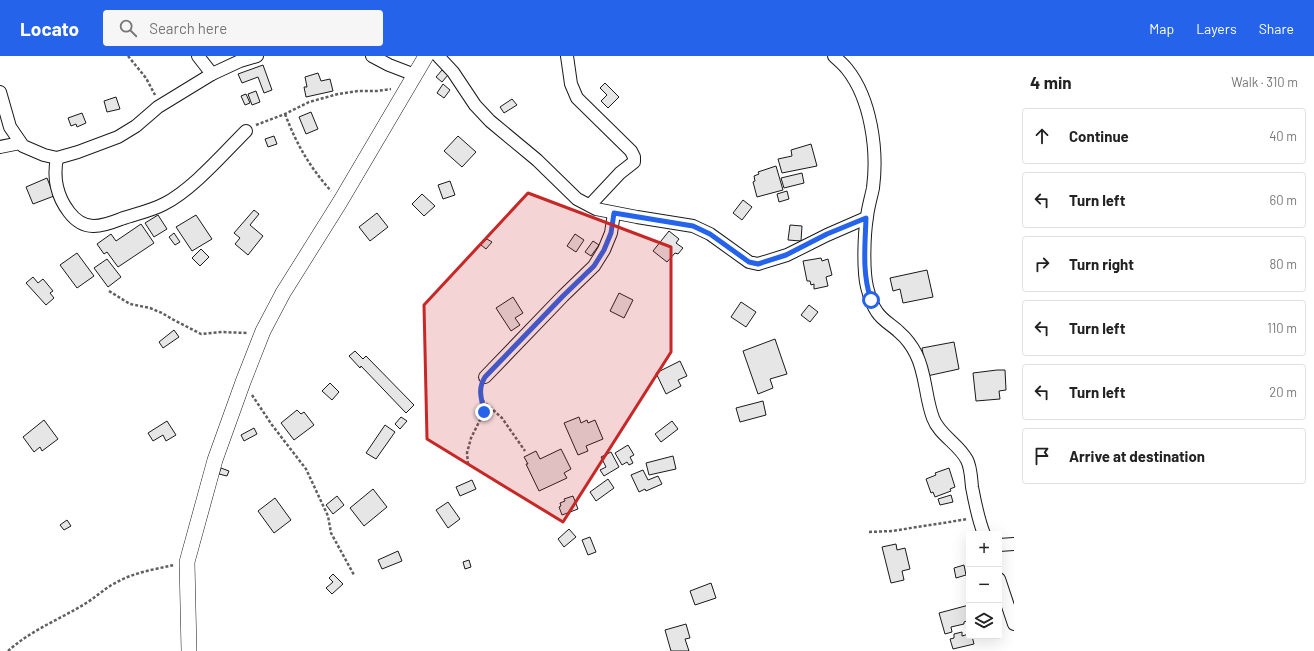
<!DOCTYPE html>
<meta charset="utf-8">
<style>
body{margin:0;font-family:Barlow,sans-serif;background:#f6f6f6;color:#222}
.controls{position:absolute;right:12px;bottom:12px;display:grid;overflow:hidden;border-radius:4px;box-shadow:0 4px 16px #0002}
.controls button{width:36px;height:36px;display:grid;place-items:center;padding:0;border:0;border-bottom:1px solid #e0e0e0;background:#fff;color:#222;font:20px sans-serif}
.stop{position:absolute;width:12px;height:12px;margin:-9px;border:3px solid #2563eb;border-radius:50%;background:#fff}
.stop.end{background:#2563eb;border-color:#fff;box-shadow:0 1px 4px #0008}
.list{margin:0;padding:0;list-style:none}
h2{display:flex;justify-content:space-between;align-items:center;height:52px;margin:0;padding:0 16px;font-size:17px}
h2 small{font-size:13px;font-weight:400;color:#767676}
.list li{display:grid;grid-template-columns:26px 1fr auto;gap:12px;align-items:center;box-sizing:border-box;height:56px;margin:0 8px 8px;padding:0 8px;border:1px solid #e0e0e0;border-radius:4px}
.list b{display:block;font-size:15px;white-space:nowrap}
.list em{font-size:13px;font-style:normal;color:#767676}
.icon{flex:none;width:22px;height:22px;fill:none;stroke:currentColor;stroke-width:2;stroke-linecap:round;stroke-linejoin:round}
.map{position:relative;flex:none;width:1014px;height:595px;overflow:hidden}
header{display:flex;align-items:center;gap:24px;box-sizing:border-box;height:56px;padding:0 20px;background:#2563eb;color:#fff}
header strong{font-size:19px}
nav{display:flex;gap:22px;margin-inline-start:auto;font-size:14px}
.search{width:280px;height:36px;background:#f6f6f6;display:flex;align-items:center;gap:10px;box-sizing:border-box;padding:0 14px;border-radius:4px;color:#767676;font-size:15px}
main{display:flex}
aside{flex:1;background:#fff}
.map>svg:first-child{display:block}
</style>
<header>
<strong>Locato</strong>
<div class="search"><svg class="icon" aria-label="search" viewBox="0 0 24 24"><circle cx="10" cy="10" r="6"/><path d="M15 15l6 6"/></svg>Search here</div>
<nav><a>Map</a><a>Layers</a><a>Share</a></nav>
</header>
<main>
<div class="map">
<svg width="1014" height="595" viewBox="0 0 1014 595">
<rect width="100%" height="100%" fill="#fff"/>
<!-- building -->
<g fill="#e6e6e6" stroke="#1a1a1a">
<polygon points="263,9 272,34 264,37 258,21 242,27 238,18"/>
<polygon points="442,14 448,19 442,26 436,21"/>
<polygon points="318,17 321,25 330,23 333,35 306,41 304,31 307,31 305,21"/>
<polygon points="605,27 619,41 608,52 601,45 607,39 600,32"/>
<polygon points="443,28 450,34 444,42 437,37"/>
<polygon points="256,35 260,46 252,49 248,38"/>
<polygon points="246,38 250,47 245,49 241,40"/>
<polygon points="116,41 120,53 107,56 104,45"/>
<polygon points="512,43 517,49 504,57 500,51"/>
<polygon points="311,56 318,73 306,78 299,61"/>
<polygon points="82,57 86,67 77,71 76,68 71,70 68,62"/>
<polygon points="274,80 277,88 268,91 265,83"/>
<polygon points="458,80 476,96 462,111 444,95"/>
<polygon points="811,88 817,110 782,117 778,103 792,100 791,94"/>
<polygon points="776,110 783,134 757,141 753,126 755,125 754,120 759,118 758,116"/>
<polygon points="802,117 804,127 784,132 781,122"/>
<polygon points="47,122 54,140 33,148 26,131"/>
<polygon points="450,125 455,139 443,143 438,129"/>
<polygon points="787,135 789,143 779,146 777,138"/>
<polygon points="422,138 435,150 424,160 412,148"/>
<polygon points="743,144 752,151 742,164 733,157"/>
<polygon points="254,154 259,158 250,169 263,180 248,199 235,188 240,182 234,177"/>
<polygon points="377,157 388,171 370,185 359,171"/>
<polygon points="158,159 167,173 154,181 145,167"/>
<polygon points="196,159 212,183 192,195 176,171"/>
<polygon points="141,168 154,187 118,211 107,196 104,198 97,188 111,178 116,185"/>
<polygon points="790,169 802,170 801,185 788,184"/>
<polygon points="669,175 679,183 676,187 683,192 678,198 675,197 667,206 653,195"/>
<polygon points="174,177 180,186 175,189 169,181"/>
<polygon points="575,178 584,184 576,196 567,190"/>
<polygon points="487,183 492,186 486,193 481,189"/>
<polygon points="593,185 599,189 591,200 585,196"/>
<polygon points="201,193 209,201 200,210 192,202"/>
<polygon points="77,197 94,220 77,232 60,209"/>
<polygon points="821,202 822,205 828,203 832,219 826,221 828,230 814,233 814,228 811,229 810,225 807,225 803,205"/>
<polygon points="107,203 121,221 108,231 94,212"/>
<polygon points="927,214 933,241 903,247 900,233 893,235 890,222"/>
<polygon points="33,221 38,227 43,223 53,235 50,237 54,242 46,249 26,227"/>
<polygon points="619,237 633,244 624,262 610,255"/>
<polygon points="513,241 523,257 515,262 520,269 511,275 496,252"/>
<polygon points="741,246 756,256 746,271 731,261"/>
<polygon points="809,249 818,256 810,266 801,259"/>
<polygon points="174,274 179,281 163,292 159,286"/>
<polygon points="775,283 787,318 770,323 773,332 758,338 743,295"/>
<polygon points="954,286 959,313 927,320 922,292"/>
<polygon points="355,295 363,303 366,300 414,349 406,357 361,310 360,312 349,300"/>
<polygon points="680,305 687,320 678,324 681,330 666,338 656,317"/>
<polygon points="997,314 1005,314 1006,334 999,335 1000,343 976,345 973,317"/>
<polygon points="330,327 339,336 332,344 322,335"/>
<polygon points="763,345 766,359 740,366 736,352"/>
<polygon points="297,354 301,358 304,356 314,369 294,384 281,367"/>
<polygon points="401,361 407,365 400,373 395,368"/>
<polygon points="579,361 581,367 587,364 588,367 595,364 603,383 586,390 588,395 578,399 564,367"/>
<polygon points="44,364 58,383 42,395 40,391 34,396 23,381"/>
<polygon points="167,365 176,379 166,385 163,379 153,385 148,377"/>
<polygon points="672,365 678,373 661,386 655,378"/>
<polygon points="385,369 395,376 376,403 366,397"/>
<polygon points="254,372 257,378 244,385 241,379"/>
<polygon points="628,389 634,399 630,401 633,407 629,409 627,406 622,409 615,397"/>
<polygon points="561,393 571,413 564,417 567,422 539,435 526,408 528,408 524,401 536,395 540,403"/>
<polygon points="611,396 619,411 604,420 600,414 606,411 601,401"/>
<polygon points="673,400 676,413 649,419 646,407"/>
<polygon points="221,412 229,415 227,420 219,418"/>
<polygon points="949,412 955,431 950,433 951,435 935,441 933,436 931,437 926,423 936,419 935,417"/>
<polygon points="643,414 648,424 658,420 662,428 646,435 645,433 639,436 631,419"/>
<polygon points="608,423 614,432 596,445 590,436"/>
<polygon points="472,424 476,433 460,440 456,431"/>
<polygon points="373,433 387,451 364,470 350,452"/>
<polygon points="951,439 953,446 940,449 938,443"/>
<polygon points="337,440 344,449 333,458 326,449"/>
<polygon points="573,440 578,453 562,459 559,451 561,450 560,447 565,445 564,443"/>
<polygon points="275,442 291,464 274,477 258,455"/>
<polygon points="448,446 460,463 448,472 436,454"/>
<polygon points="67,464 71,470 64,474 60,469"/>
<polygon points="569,473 576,481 564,491 558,483"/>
<polygon points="590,481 596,496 588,499 582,484"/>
<polygon points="896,488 897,494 905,492 910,513 902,515 904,524 891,527 882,491"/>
<polygon points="398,495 402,505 382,513 378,504"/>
<polygon points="469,504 471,511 465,513 463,506"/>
<polygon points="964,509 966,519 956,522 954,512"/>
<polygon points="333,518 343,528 332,538 326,532 333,526 329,522"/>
<polygon points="711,527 716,542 695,549 690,535"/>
<polygon points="969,549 969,564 964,566 964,568 951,571 952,576 945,578 939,557"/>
<polygon points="686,568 690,582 685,583 689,595 671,595 665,574"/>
<polygon points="962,576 962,580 969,578 969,580 972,580 974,588 953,593 950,583 954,582 954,578"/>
</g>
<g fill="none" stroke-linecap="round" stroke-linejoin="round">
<defs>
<g id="minor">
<polyline points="198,0 212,18"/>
<polyline points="372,0 389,9 415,19"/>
<polyline points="438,0 453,16 475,49 490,65 537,104 577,143 596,153 637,161 693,170 710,178 749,206 758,208 787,199 827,179 866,162"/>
<polyline points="567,0 571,28 577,42 631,95 634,101 634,106 620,117 590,149"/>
<path d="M834,0C838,4 843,8 847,13C871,43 878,94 873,132C871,142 868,151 867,161C864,179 863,214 867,231C869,239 872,249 877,256C883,265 892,269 899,276C906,282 912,290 916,298C926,317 925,341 933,362C939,379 959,388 967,404C971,412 971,422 972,431C975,447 978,463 984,478"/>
<polyline points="0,36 10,71 23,90 44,99 57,102 78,96 118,81 136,70 158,51 212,18 240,5 257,0"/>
<polyline points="0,91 20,87"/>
<path d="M57,102C53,122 56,139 69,156C84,176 101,171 121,163C135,158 151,155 164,148C192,134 223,98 246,75"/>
<polyline points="485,321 563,240 594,210 604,194 611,177 614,157"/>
<polyline points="999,489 1014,488"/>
<polyline points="999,523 1014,568"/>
</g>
<polyline id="tertiary" points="189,595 187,506 215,404 243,326 263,275 283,237 340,146 426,0"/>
</defs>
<!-- minor casing -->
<use href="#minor" stroke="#1a1a1a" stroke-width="14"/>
<!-- tertiary casing -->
<use href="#tertiary" stroke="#1a1a1a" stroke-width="16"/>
<!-- path -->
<g stroke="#5f5f5f" stroke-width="2.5" stroke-dasharray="3 2" stroke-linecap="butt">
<polyline points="128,0 146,22 155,39"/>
<path d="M285,58C297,89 309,110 331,135"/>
<polyline points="256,69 285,58 309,46 338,38 358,35 377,35 391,33"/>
<polyline points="109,235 130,248 150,252 162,257 172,263 201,278 222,276 247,277"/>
<polyline points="252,339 272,369 306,413 328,460 331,477 354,519"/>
<polyline points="482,344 502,362 525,395"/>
<polyline points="468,408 467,397 471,382 484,356 480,331"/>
<polyline points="869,476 892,475 968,463"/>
<path d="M8,595C30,575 58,564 83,549C95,542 106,531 119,525C136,516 156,513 174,509"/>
</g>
<!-- minor -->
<use href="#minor" stroke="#fff" stroke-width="12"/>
<!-- tertiary -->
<use href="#tertiary" stroke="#fff" stroke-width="15"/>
</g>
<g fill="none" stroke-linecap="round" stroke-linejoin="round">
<!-- route -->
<path stroke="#2563eb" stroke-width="5" d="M484,356C482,343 477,334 485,321L563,240L594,210L604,194L611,177L614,157L693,170L710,178L749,206L758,208L786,199L827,178L866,162C865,191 862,217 871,244"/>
</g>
<!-- marked area -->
<path fill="#c62828" fill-opacity="0.2" stroke="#c62828" stroke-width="3" stroke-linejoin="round" d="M528,137L671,191V296L563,466L427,383L424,249Z"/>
</svg>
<div class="controls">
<button>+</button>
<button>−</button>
<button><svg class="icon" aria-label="layers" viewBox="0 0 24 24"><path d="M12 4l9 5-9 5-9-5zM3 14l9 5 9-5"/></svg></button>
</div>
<div class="stop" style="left:871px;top:244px"></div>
<div class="stop end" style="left:484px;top:356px"></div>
</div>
<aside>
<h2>4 min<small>Walk · 310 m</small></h2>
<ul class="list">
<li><svg class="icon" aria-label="ahead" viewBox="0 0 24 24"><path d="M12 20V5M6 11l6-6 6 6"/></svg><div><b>Continue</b></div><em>40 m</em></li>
<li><svg class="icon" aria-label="left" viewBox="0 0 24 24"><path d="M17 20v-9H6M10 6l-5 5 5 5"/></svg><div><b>Turn left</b></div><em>60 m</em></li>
<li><svg class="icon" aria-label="right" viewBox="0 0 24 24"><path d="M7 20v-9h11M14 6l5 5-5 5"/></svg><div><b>Turn right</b></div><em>80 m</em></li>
<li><svg class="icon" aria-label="left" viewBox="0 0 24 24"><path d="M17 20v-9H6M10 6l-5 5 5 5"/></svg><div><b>Turn left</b></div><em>110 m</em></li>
<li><svg class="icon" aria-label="left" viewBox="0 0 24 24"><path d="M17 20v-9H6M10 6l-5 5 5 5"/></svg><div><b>Turn left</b></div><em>20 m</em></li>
<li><svg class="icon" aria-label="arrive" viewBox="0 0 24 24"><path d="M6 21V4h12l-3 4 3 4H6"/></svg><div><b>Arrive at destination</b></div></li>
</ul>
</aside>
</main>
